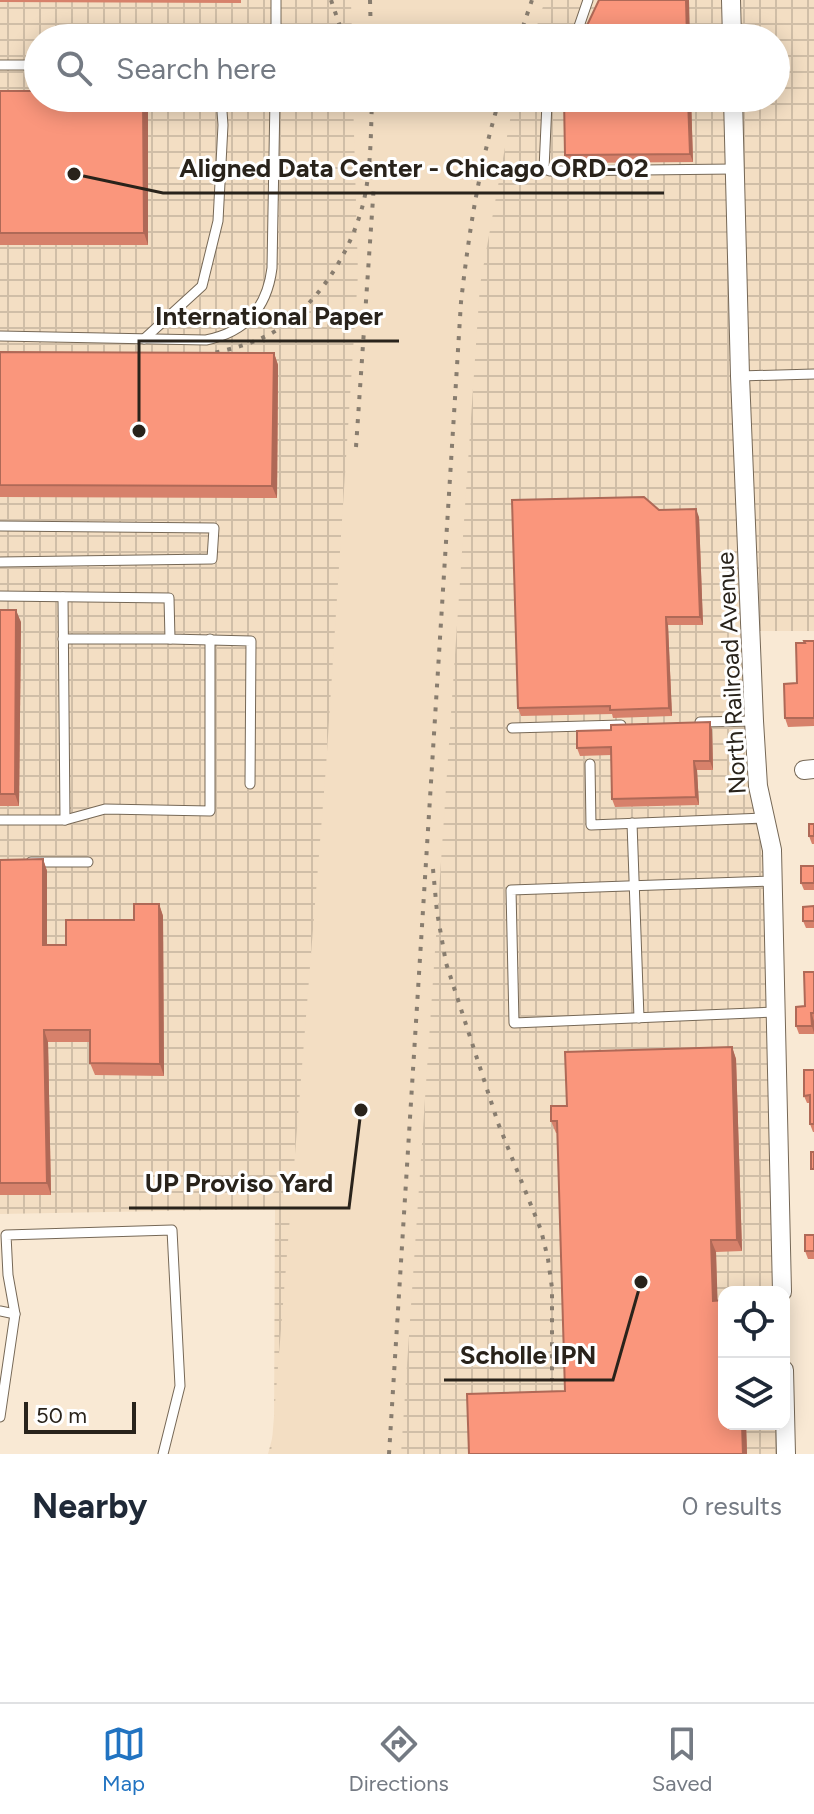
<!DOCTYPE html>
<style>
body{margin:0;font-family:Figtree,sans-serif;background:#f6f6f7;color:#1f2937}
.controls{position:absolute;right:24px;bottom:24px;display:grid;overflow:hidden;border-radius:16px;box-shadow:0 4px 20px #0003}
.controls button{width:72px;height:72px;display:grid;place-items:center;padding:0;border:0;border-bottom:2px solid #e0e1e3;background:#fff;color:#1f2937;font:40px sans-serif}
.scale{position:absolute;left:24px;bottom:20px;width:112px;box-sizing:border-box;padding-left:8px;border:4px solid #29231b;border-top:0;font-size:22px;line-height:28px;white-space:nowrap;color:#29231b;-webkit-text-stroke:6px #fff;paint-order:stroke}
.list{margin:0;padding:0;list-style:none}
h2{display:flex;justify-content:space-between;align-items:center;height:104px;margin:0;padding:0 32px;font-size:34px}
h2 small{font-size:26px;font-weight:400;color:#747a83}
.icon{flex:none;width:44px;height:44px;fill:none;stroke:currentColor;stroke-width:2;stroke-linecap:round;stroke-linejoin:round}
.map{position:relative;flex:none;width:814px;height:1454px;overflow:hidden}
.search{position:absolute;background:#fff;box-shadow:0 4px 20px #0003;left:24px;right:24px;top:24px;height:88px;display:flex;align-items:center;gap:20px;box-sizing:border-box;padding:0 28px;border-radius:44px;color:#747a83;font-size:30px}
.sheet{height:248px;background:#fff}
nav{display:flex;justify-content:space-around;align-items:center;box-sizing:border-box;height:112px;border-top:2px solid #e0e1e3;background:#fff;font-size:22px;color:#747a83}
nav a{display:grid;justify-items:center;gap:4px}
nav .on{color:#2173c1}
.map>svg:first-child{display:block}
</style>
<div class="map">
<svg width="814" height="1454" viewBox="0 0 814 1454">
<defs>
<pattern id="industrial-grid" width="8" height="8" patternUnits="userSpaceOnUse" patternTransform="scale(2)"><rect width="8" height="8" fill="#f3dec3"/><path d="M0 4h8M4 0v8" fill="none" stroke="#d0bea7"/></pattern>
</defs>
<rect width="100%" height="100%" fill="#f9e9d4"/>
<!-- industrial -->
<path fill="url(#industrial-grid)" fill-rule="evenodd" d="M0,0H814V631H752L772,850L782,1292H724V1424H784L786,1454H268L274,1431L275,1209L0,1214ZM38,38H776V98H38Z"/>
<!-- built -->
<g fill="#f3dec3">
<polygon points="351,0 545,0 533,38 352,38"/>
<polygon points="353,98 514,98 480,285 401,1454 271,1454 326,767 358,274"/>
</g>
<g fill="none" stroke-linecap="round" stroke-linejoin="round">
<defs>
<g id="service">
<polyline points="276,0 276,38"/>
<polyline points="575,38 588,0"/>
<polyline points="0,65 38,65"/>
<polyline points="550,98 547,103 544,169 550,171 734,169"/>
<path d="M0,336L206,340C246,332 267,308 272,268L275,98"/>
<polyline points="144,339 202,286 218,221 223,125 221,98"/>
<polyline points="740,376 814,374"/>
<polyline points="0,526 214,528 212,559 0,562"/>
<polyline points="0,596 169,598 170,639 251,641 250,784"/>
<polyline points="63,639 170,639"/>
<polyline points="700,722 754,721"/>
<polyline points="512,728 621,725"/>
<polyline points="590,764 591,825 765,818"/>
<polyline points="0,820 65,820 63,597"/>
<polyline points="65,820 105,809 210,811 210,639"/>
<polyline points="632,823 639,1018"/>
<polyline points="31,862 88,862"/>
<polyline points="773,881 511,890 514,1023 776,1012"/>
<polyline points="0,1311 15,1314"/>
<polyline points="0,1417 15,1314 8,1275 6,1235 172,1230 180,1386 163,1454"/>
</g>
<g id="minor">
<polyline points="731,0 732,38"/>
<polyline points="733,98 740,376 754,721 758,786 772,850 782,1292"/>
<polyline points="804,770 814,769"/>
<polyline points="784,1370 786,1454"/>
</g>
</defs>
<!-- service casing -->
<use href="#service" stroke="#766856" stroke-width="11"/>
<!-- minor casing -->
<use href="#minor" stroke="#766856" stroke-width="20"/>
<!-- service -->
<use href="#service" stroke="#fff" stroke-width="9"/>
<!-- minor -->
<use href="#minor" stroke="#fff" stroke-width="18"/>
<!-- rail -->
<g stroke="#887d6f" stroke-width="4" stroke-dasharray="4 8" stroke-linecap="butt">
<polyline points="331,0 344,38"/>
<polyline points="370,0 371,38"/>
<polyline points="519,38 532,0"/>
<path d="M192,357C221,352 255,345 280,328C323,299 357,242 366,190C371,160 371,129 372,98"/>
<polyline points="356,447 374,184"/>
<polyline points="433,869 437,912 446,963 498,1123 541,1230 548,1259 552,1288 552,1380"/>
<path d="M389,1454L461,302C469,232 479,165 500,98"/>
</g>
</g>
<!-- wall -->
<g fill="#d7816b">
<polygon points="0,0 241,0 241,3 0,2"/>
<polygon points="0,91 38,98 146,98 148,103 148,245 0,245"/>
<polygon points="564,98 691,98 693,162 568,163 565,155"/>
<polygon points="0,352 274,353 278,365 277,498 0,497"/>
<polygon points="659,510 699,517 703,625 668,625 672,716 613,718 612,714 521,716 518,708"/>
<polygon points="0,610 21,622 19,806 0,806"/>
<polygon points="814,641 814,726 788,727 785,718 797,683 805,643"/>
<polygon points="710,722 712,730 713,770 697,770 699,805 615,807 612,799 611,755 580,756 577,748 611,730"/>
<polygon points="814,824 814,844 812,844 809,836"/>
<polygon points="43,859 47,871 47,945 66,945 134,920 159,904 163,916 164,1076 95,1075 90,1063 90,1042 48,1042 51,1195 0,1195 0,860"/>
<polygon points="814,866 814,890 804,890 801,883"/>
<polygon points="814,906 814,928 806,928 803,921"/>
<polygon points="814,972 814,1034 799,1034 796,1026 805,1006"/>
<polygon points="732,1047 736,1059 742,1251 716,1252 717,1301 746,1424 747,1454 469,1454 565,1391 558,1133 556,1133 551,1121 567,1106"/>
<polygon points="814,1070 814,1132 813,1132 810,1124 810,1103 807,1103 804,1096"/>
<polygon points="814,1235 814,1259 808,1259 805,1251"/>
</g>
<!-- shaded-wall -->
<g fill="#af6957">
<polygon points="686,0 689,0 690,38 687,38"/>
<polygon points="143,98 146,98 148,103 148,245 144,233"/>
<polygon points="688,98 691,98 693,162 690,154"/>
<polygon points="274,353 278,365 277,498 272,486"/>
<polygon points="696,509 699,517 703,625 700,617"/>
<polygon points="16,610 21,622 19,806 15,794"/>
<polygon points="666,617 668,625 672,716 669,708"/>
<polygon points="710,722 712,730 713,770 710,761"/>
<polygon points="694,761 697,770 699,805 696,797"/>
<polygon points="43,859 47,871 47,957 43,945"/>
<polygon points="159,904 163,916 164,1076 160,1064"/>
<polygon points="811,1013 814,1021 814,1033 812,1026"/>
<polygon points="44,1030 48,1042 51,1195 47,1183"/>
<polygon points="732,1047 736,1059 742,1251 737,1240"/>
<polygon points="711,1240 716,1252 718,1313 713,1301"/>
<polygon points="742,1424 746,1424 747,1454 743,1454"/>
</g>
<!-- building -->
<g fill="#fa967c" stroke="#af6957" stroke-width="2">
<polygon points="599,0 686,0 687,38 581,38"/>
<polygon points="0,91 38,91 38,98 143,98 144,233 0,233"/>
<polygon points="564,98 688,98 690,154 565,155"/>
<polygon points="0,352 274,353 272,486 0,485"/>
<polygon points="644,497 659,510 696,509 700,617 666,617 669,708 610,710 610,706 518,708 512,500"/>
<polygon points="0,610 16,610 15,794 0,794"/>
<polygon points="804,641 814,641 814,718 785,718 784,684 797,683 796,643 805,643"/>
<polygon points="710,722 710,761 694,761 696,797 612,799 611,747 577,748 577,731 611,730 611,725"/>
<rect x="809" y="824" width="5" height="12"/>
<polygon points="43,859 43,945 66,945 66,920 134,920 134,904 159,904 160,1064 90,1063 90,1030 44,1030 47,1183 0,1183 0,860"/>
<rect x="801" y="866" width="13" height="17"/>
<polygon points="814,906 814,921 803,921 803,907"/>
<polygon points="804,972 814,972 814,1013 811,1013 812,1026 796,1026 796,1007 805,1006"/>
<polygon points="732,1047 737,1240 711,1240 713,1301 724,1300 724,1424 742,1424 743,1454 469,1454 467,1394 565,1391 557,1121 551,1121 551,1106 567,1106 565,1052"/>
<polygon points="804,1070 814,1070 814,1124 810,1124 810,1095 804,1096"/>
<rect x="811" y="1152" width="3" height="17"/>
<rect x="805" y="1235" width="9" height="16"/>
</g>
<g text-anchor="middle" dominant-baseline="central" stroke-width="6" stroke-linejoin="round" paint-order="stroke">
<!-- street labels -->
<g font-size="24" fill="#29231b" stroke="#fff">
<text transform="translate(731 673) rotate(-93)">North Railroad Avenue</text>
</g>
</g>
<!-- callouts -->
<path fill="none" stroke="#29231b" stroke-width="3" d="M74 174L163 193H664M139 431L139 341H399M361 1110L349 1208H129M641 1282L613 1380H444"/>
<g fill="#29231b" stroke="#fff" stroke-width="3">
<circle cx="74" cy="174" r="8"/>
<circle cx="139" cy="431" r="8"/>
<circle cx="361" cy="1110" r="8"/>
<circle cx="641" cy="1282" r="8"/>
</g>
<g font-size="26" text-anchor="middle" font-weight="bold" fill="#29231b" stroke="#fff" stroke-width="6" stroke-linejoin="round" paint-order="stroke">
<text x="414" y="177">Aligned Data Center - Chicago ORD-02</text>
<text x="269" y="325">International Paper</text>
<text x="239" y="1192">UP Proviso Yard</text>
<text x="528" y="1364">Scholle IPN</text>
</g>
</svg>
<div class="controls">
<button><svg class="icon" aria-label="locate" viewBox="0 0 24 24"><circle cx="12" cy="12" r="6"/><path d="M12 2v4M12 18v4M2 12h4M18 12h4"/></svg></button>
<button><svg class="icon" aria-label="layers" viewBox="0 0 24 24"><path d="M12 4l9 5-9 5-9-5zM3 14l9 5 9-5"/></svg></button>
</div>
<div class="scale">50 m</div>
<div class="search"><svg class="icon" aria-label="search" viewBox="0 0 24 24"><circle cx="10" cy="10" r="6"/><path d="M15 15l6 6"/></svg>Search here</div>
</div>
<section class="sheet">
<h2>Nearby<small>0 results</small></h2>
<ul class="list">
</ul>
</section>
<nav>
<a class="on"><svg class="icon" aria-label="map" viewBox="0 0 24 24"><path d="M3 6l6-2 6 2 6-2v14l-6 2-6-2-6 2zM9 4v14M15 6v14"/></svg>Map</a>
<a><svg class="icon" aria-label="directions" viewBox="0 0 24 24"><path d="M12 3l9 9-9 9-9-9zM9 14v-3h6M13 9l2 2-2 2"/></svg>Directions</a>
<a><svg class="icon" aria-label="saved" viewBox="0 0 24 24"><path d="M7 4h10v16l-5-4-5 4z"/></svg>Saved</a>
</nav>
